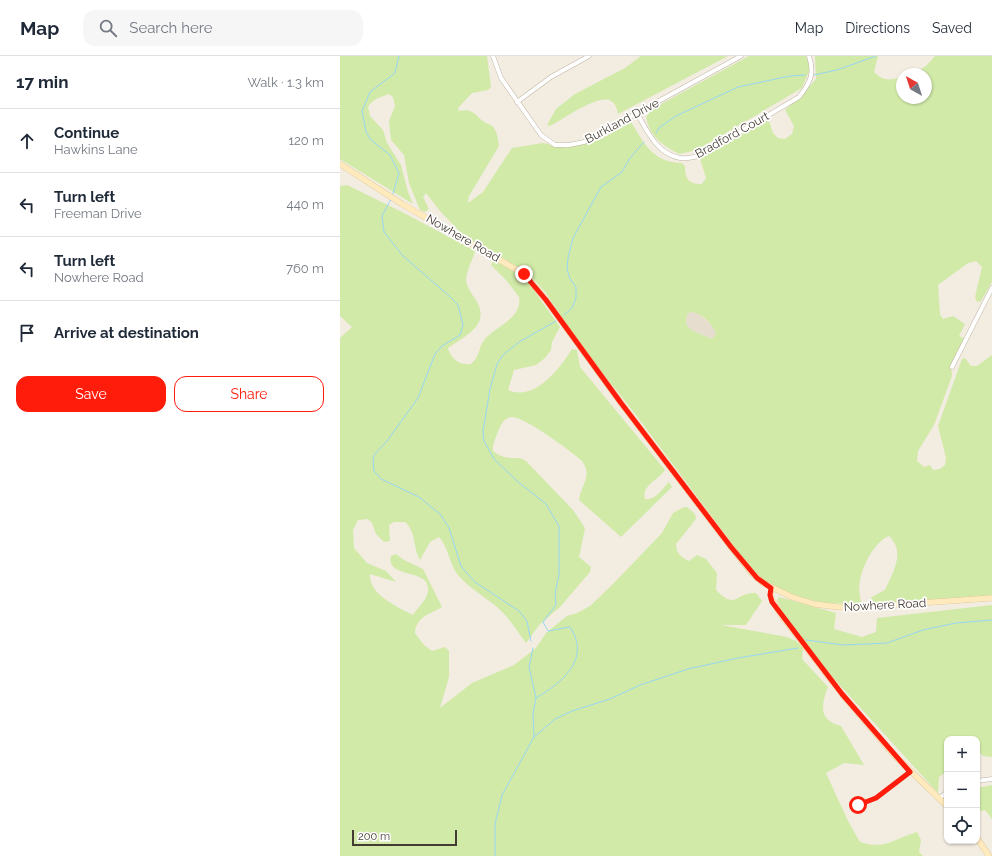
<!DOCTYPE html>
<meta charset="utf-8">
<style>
body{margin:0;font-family:Raleway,sans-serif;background:#f6f6f7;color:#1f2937}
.controls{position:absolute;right:12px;bottom:12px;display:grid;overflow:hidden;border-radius:8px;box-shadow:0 1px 3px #0004}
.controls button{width:36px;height:36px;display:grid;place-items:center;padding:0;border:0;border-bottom:1px solid #e0e1e3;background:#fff;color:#1f2937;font:20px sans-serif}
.compass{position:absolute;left:556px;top:12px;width:36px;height:36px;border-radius:50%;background:#fff;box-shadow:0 1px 3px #0004;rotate:321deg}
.scale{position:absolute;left:12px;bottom:10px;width:105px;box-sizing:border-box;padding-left:4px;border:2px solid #443b32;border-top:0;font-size:11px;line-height:14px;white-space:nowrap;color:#443b32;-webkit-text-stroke:3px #fff;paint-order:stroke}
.stop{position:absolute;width:12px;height:12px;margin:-9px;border:3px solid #ff1c0b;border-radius:50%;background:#fff}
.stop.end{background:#ff1c0b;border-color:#fff;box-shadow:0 1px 4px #0008}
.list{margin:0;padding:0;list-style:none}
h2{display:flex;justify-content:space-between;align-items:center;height:52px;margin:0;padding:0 16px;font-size:17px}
h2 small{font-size:13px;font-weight:400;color:#747a83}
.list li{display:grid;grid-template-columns:26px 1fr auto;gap:12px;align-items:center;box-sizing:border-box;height:64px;padding:0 16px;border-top:1px solid #e0e1e3}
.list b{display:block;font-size:15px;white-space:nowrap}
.list p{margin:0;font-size:13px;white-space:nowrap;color:#747a83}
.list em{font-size:13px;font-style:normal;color:#747a83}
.actions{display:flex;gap:8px;padding:12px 16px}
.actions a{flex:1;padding:9px 0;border:1px solid #ff1c0b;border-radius:12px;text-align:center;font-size:14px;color:#ff1c0b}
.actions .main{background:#ff1c0b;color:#fff}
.icon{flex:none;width:22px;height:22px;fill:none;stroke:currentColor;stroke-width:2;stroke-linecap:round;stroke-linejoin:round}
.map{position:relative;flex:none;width:652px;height:800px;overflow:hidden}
header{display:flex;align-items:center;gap:24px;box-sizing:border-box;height:56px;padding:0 20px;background:#fff;border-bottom:1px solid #e0e1e3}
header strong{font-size:19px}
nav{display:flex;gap:22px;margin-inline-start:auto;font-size:14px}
.search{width:280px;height:36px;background:#f6f6f7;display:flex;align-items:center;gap:10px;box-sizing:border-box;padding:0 14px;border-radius:12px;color:#747a83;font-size:15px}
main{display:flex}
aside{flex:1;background:#fff}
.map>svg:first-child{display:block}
</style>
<header>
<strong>Map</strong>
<div class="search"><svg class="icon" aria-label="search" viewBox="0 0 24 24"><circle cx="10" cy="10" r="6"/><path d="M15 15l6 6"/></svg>Search here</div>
<nav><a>Map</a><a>Directions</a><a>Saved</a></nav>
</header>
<main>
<aside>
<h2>17 min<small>Walk · 1.3 km</small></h2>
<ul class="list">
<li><svg class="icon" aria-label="ahead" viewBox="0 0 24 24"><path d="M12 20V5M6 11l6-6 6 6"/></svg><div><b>Continue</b><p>Hawkins Lane</p></div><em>120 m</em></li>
<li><svg class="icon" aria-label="left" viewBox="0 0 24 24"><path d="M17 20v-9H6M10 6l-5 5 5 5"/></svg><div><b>Turn left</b><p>Freeman Drive</p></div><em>440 m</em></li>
<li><svg class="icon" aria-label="left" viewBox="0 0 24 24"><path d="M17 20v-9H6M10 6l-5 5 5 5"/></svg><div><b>Turn left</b><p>Nowhere Road</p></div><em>760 m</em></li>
<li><svg class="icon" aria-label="arrive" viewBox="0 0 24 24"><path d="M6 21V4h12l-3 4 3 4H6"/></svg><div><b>Arrive at destination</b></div></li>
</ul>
<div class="actions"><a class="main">Save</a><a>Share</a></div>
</aside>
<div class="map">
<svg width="652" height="800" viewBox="0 0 652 800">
<rect width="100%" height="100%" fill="#f2ece1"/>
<!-- residential -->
<polygon fill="#e6ddcf" points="351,256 357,256 374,271 376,279 372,283 351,274 346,268 347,258"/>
<!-- green -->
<g fill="#d1eaa7" fill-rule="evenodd">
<path d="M0,0H147L151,31L148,34L132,37L118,52L119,55C135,52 134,60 146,67C150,69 153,69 155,74C158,79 158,85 159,90L129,140L128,147L143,136L172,92L203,87L226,92L261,83L291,66C304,87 313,107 342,107L345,110C345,122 348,129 362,128L366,122L360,103L425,65H429L433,77L438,82L445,83L452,78L454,70L445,54L464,37L476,23L475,0H538L534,16C544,26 550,24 562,21V42H586V18H575L587,9L595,0H652V226L641,245L637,246L635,241L642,211L636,205L628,207L598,229L600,258L603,263L613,260L625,268L619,280L625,283L611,308L612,320L594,369L578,395L577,405L584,411L590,409L593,414L600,413L605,409L606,402L598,370L622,303L625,302L631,310H637L652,299V541L533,547L530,544L532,541L545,534C553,516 566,496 549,480C535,485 522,510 520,525C518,531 520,540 521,547C489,550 455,544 428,527C421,522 415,515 409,510L296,359L239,287L206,237L187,216L124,180L100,155L86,137L83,141L89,153L85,156L80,154L69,127L64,99L51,84L49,65L55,50L53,41L49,38C41,41 32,43 28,51L30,60L43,74L47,87L61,109L68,136L73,148L0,103ZM351,256C362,257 373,268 376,278L372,283L351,274L346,268L347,258Z"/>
<path d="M301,0H388L278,58C277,53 276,48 271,45C259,37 222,64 210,70L207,69L216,53L235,38L285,12Z"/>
<path d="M409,0H466L471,11L462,32L357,94L339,98C322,89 310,81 306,61L312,53Z"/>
<path d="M7,129L62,156L135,195C133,203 126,216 126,224C127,232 132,238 136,244C151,269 126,279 108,292C111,303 120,310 131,308C141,299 138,291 145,283C156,270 183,262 179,241L166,224L151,209L153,204H158L187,225L220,271L212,286L211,294L205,302L196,309L174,314L168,334C195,346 220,312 232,293L237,294L240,311L325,414C318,424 301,430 305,443C315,445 322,433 329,426L332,431L281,481L239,444C241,429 253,419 242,405C231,395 185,361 172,361C164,361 161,369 158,375C156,382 152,388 153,395C168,407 176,398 186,405L233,454L245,472L239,501L251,511L250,516L220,551L200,568L186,587C177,575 168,560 157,551C144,540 129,532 118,519C109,508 109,492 99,481L90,486L80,504C73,492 76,475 65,466H54L49,469L50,485L44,486L36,478L32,467L28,463L18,464L13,474L14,492L27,507L46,515L56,526L30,518C28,538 58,551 73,559C77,552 85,546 87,539C96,510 45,525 51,500L56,498L64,504L83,513L102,551C90,558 76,561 75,577L84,589L92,595L105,591L109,595V621L100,652L132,627L174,609L196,592L206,577L227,560L237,557L250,550L272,529L322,477L333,457L342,452L347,451L355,458L356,463L336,488C336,497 341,501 349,505L357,499L366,503L377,517L376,534C396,555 395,536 416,537L422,545L406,569H381L447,581L456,585L463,592L462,603L488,631C481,649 478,664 501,670L524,709L504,707L486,717L508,765L520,786C545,794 554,783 577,776L581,784L579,796L583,800H0V282L12,271L0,260V130Z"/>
<polygon points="439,541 496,557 494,573 522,581 536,576 537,562 652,549 652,701 643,700 637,694 637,683 607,683 607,715 599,721 598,737 487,615 445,562 437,544"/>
<polygon points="652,729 652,763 645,754 637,756 637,732"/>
</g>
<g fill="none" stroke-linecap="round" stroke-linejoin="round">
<!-- stream -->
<g stroke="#98d6f4" stroke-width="1">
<polyline points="474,19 497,14 536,0"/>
<polyline points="316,77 319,72 336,60 398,31 450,20 465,19"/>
<polyline points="53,138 59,117 50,99 31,84 26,76 22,55 30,36 55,17 59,0"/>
<polyline points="51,143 42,160 44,176 63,200 107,238 118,249 123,269 120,279 102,290 95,298 78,342 47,385 34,399 33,405 34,415 41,423 79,441 101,459 109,472 121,510 125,515 135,526 179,555 187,565 191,585"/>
<polyline points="224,259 232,252 236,242 236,231 230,223 227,213 228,202 233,182 261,131 282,116 290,102 304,86"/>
<polyline points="466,584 504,589 547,587 583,574 616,567 652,564"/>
<path d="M196,642C223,626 251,603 230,571L208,575L203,566L216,549L215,538L219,518V470L206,448L177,425L154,403L144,385L143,375L150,333L157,308L163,299L179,286L216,265"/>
<polyline points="194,681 215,663 232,655 270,643 300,629 348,613 398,602 458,592"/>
<polyline points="155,800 155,768 162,739 194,681 193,657 196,642 189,611 193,592"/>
</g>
<defs>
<g id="street">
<polyline points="153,0 161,22 201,79 215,89 229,89 244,86 401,0"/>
<polyline points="177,46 211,21 249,0"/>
<path d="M297,57C307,75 317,98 340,102C345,103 353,101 359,100L459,41C470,27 475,18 469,0"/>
<polyline points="612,311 652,232"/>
<polyline points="637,725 652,723"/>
<polyline points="599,743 607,736"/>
<polyline points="518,749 536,742 570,716"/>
</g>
<g id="secondary">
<polyline points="0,108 62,148 184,218 206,244 281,347 391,491 412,517 423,527 452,541 474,548 498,551 522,551 652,542"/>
<polyline points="431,533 431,542 441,559 502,638 554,699 607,750"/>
<polyline points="637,782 649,800"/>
</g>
</defs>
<!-- street casing -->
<use href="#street" stroke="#c1b5a7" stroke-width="5"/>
<!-- secondary casing -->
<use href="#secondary" stroke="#d5bd8d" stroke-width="6"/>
<!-- street -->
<use href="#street" stroke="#fff" stroke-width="4"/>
<!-- secondary -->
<use href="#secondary" stroke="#ffeabe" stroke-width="5.5"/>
</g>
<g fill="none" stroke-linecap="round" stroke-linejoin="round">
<!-- route -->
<polyline stroke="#ff1c0b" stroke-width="5" points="184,218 206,244 281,347 391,491 417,522 431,532 430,539 432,546 502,638 570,716 536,742 518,749"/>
</g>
<g text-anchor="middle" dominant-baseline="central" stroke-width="3.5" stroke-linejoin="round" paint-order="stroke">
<!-- street labels -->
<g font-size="12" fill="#443b32" stroke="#fff">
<text transform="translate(282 65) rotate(-28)">Burkland Drive</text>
<text transform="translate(392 79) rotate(-29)">Bradford Court</text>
<text transform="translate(123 182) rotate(30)">Nowhere Road</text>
<text transform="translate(545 549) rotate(-3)">Nowhere Road</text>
</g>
</g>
</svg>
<div class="controls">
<button>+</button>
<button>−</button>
<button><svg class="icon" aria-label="locate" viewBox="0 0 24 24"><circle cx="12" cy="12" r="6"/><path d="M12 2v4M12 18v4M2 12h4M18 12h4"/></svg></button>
</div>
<svg class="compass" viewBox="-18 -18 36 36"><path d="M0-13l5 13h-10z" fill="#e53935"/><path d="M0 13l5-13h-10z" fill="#747a83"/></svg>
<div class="scale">200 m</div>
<div class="stop" style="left:518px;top:749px"></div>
<div class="stop end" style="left:184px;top:218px"></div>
</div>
</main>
